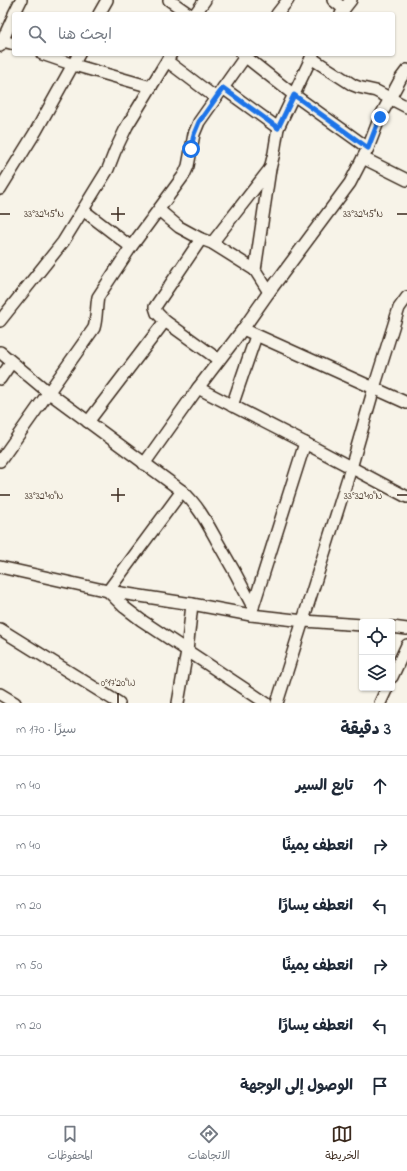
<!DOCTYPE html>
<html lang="ar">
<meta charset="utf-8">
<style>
body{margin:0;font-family:"Indie Flower","Playpen Sans Arabic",sans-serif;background:#f6f6f7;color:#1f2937;direction:rtl}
.controls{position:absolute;right:12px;bottom:12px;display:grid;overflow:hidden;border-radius:4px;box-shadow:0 1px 3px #0004}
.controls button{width:36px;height:36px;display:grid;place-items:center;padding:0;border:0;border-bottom:1px solid #e0e1e3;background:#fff;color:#1f2937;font:20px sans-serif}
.stop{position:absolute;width:12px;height:12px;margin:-9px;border:3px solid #1a73e8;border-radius:50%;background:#fff}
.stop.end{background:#1a73e8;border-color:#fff;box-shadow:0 1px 4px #0008}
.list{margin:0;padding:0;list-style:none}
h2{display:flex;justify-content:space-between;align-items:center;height:52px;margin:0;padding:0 16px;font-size:17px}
h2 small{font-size:13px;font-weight:400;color:#747a83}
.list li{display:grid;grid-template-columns:26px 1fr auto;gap:12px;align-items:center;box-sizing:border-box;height:60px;padding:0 16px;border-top:1px solid #e0e1e3}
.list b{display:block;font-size:15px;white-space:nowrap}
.list em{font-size:13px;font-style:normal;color:#747a83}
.icon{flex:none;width:22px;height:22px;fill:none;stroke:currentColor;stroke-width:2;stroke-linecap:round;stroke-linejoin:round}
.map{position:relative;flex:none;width:407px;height:703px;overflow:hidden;direction:ltr}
.search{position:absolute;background:#fff;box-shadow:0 1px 3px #0004;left:12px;right:12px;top:12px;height:44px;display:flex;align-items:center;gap:10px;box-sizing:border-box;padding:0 14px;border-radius:4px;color:#747a83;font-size:15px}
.sheet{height:412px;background:#fff}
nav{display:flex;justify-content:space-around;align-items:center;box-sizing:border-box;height:56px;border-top:1px solid #e0e1e3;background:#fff;font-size:11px;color:#747a83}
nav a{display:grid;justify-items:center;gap:2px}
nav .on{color:#3b2a1e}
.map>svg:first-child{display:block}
</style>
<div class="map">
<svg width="407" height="703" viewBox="0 0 407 703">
<rect width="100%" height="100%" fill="#f7f3e8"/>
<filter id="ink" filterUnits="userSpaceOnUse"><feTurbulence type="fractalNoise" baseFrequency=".025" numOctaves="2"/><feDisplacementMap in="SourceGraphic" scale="8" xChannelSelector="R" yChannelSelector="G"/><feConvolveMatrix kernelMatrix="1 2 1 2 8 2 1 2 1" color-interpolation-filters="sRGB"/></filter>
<g filter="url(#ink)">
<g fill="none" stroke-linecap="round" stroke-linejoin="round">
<defs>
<g id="street">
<polyline points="169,0 189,14"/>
<polyline points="333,0 344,9 341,14"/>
<polyline points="344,9 351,0"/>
<polyline points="14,14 21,0"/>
<polyline points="99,14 107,0"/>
<polyline points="195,14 205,0"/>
<polyline points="277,14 288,0"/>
<polyline points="0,40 14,44"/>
<polyline points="0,46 14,15"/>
<polyline points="42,54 74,65 151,87"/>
<polyline points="242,54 294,95 368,148"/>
<polyline points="311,58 353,85 358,87 376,91 407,107"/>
<polyline points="167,61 216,98"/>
<polyline points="223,88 278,128"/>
<polyline points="363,158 407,180"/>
<polyline points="0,189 36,131 79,54"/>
<polyline points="83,210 131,247"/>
<polyline points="159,210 179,227 201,239 212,243 255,270"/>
<polyline points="201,239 155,307 157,313 165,321 219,360"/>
<polyline points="212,243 269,170"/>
<polyline points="269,292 255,270 270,169 274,153 278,128 313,54"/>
<polyline points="0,321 63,242 108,169 115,151 127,126 171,54"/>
<polyline points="243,329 407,403"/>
<path d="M0,352L48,392L182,491C198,505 207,523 217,541C230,563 242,585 253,607L251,615"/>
<polyline points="0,379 11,363"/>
<polyline points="198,388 305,443 407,497"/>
<polyline points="232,406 256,336"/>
<polyline points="88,422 165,321"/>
<path d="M0,461L94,328C97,318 96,307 98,297L131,247L184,175L188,166L194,134L199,122L247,54"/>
<polyline points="144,464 198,388 243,329 269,292 350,183 368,148 380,117 401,78 407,70"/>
<polyline points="182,491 108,591 124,607 141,620 266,703"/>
<polyline points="0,567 108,591 192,604 251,615 304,621 362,625"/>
<polyline points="253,607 305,443"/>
<polyline points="392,627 407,629"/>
<polyline points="0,629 119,703"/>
<polyline points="392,677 407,645"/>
<polyline points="0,694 15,703"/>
<polyline points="178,703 187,651 192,604"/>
<polyline points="277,703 351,468 374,388 399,308 407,297"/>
<polyline points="380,703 387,688"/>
</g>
</defs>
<!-- street casing -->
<use href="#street" stroke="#3b2a1e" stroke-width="14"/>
<!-- street -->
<use href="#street" stroke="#f7f3e8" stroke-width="11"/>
</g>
</g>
<g fill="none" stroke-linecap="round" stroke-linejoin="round" filter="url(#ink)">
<!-- route -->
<polyline stroke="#1a73e8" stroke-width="5" points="191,149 194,134 199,122 223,88 278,128 294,95 368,148 380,117"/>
</g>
<!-- ticks -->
<path fill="none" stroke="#3b2a1e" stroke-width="1.5" d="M118,207V221M0,214H10M111,214H125M397,214H407M118,488V502M0,495H10M111,495H125M397,495H407M118,693V703"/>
<g font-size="10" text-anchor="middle" fill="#3b2a1e" stroke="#f7f3e8" stroke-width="3.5" stroke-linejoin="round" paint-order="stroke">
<text x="44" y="217">33°32'45"N</text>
<text x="363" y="217">33°32'45"N</text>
<text x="44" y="499">33°32'40"N</text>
<text x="363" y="499">33°32'40"N</text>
<text x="118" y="686">0°17'20"W</text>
</g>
</svg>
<div class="controls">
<button><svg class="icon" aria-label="locate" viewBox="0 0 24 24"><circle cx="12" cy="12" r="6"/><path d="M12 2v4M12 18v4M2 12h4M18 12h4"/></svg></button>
<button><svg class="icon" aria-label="layers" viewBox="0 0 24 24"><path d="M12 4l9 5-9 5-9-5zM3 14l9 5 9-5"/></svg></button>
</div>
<div class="stop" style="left:191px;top:149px"></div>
<div class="stop end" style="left:380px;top:117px"></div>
<div class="search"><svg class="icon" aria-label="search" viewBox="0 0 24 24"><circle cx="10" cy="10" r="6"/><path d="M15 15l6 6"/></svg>ابحث هنا</div>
</div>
<section class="sheet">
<h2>3 دقيقة<small>سيرًا · 170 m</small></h2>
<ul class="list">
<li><svg class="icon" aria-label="ahead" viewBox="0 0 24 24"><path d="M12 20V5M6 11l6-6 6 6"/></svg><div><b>تابع السير</b></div><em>40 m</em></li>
<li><svg class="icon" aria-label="right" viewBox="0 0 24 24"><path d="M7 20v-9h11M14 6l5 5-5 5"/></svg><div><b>انعطف يمينًا</b></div><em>40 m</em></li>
<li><svg class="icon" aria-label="left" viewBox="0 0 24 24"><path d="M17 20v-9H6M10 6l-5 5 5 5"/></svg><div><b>انعطف يسارًا</b></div><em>20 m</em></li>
<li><svg class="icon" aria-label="right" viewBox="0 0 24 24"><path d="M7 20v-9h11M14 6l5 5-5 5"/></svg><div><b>انعطف يمينًا</b></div><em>50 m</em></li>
<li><svg class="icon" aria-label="left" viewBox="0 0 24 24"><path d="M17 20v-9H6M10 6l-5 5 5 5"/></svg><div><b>انعطف يسارًا</b></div><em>20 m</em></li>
<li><svg class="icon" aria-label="arrive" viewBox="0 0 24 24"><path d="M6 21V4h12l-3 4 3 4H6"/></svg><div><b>الوصول إلى الوجهة</b></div></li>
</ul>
</section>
<nav>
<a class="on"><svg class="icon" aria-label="map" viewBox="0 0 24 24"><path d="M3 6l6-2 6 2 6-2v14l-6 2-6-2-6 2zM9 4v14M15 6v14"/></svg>الخريطة</a>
<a><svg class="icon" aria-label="directions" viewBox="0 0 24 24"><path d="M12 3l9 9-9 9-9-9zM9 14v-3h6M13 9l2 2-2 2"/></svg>الاتجاهات</a>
<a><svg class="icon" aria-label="saved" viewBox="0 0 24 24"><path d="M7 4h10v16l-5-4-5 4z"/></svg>المحفوظات</a>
</nav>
